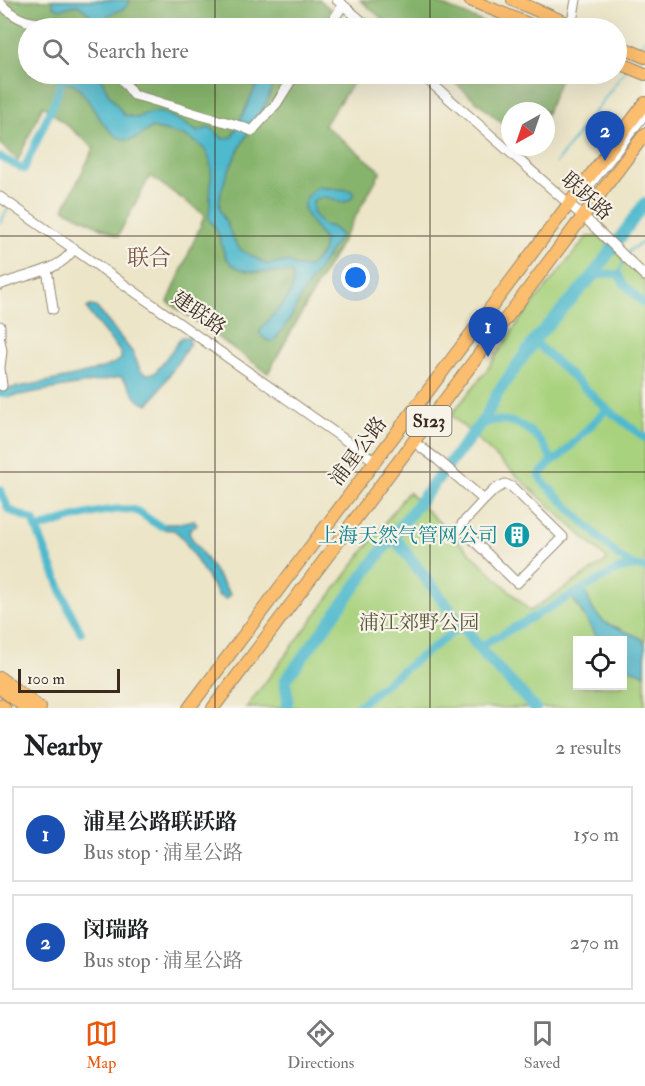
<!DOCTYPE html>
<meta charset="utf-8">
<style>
body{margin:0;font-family:"IM FELL Double Pica","Noto Serif SC",serif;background:#f2f2f2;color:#202124}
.controls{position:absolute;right:18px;bottom:18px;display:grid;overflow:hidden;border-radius:0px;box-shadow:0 6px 24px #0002}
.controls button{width:54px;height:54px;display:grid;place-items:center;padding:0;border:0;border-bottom:2px solid #e0e0e0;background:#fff;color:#202124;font:30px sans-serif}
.compass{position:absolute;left:501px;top:102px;width:54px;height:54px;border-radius:50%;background:#fff;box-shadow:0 6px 24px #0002;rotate:220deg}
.scale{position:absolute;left:18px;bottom:15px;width:102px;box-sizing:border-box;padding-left:6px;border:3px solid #3b2a1e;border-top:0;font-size:16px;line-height:21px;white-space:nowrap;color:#3b2a1e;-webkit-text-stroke:4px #f7f3e8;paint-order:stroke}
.you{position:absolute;left:356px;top:278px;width:21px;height:21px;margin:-15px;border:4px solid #fff;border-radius:50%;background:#1a73e8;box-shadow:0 0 0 9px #1a73e833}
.badge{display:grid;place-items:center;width:39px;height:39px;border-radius:50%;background:#ea580c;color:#fff;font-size:20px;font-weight:700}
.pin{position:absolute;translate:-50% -50px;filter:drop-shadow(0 2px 3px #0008)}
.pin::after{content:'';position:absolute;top:32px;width:21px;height:18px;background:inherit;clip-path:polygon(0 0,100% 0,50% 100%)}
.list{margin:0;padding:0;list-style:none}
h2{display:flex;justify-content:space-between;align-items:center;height:78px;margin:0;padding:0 24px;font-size:26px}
h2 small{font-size:20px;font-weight:400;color:#757577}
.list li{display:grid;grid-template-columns:39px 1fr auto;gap:18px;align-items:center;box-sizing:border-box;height:96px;margin:0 12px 12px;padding:0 12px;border:2px solid #e0e0e0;border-radius:0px}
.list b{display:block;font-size:22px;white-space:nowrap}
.list p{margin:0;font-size:20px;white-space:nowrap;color:#757577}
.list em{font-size:20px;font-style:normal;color:#757577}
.icon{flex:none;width:33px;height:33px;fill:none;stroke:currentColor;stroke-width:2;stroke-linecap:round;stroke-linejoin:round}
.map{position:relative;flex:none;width:645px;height:708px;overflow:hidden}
.search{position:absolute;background:#fff;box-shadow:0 6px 24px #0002;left:18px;right:18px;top:18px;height:66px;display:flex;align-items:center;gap:15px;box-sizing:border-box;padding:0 21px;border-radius:33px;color:#757577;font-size:22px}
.sheet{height:294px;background:#fff}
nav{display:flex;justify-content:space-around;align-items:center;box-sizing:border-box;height:84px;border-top:2px solid #e0e0e0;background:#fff;font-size:16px;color:#757577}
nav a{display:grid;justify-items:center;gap:3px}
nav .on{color:#ea580c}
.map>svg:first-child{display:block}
</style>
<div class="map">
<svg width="645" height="708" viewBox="0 0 645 708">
<rect width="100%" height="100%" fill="#f7f3e8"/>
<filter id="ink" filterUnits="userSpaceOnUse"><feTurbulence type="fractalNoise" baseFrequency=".0167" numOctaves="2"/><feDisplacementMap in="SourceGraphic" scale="12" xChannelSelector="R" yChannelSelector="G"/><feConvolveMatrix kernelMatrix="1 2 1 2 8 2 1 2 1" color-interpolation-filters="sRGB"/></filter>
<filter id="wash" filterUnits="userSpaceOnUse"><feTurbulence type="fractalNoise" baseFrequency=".008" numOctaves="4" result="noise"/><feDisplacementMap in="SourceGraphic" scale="24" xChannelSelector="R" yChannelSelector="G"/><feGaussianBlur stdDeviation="1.35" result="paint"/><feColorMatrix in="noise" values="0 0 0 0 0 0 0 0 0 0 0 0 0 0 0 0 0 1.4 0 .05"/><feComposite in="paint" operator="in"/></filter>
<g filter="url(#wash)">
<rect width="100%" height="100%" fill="#ece5c8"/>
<!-- green -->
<path fill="#a8d27d" stroke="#727e4e" stroke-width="1.5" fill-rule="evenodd" d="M599,235L645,280V708H246L408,492L530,611L608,560L451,415L487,370L519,321L587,237ZM578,640H622V686H578Z"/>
<!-- forest -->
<g fill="#86b46c" stroke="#606f45" stroke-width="1.5">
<polygon points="0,0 320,0 351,28 28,28 28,74 359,74 324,125 381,171 268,373 168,302 205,215 150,176 118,236 64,209 94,148 43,105 18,160 0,144"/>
<polygon points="360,0 431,0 496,28 393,28"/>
<polygon points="445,74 562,74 546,115 546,111 510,111 510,130"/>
</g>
<!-- water -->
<g fill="#50b9cd" stroke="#467276" stroke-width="1.5">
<path d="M53,0H130C126,12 118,9 109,15C106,17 104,20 101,23C89,17 89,11 77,5L60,9L53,6Z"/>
<path d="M65,74H99L108,93L124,115L137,118C161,104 177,120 198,132L210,127L223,139L232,137L262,74H279C270,84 271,95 264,107C251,127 216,184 220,208C221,215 227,223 229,229C232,235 235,245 241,250C247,254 256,257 265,264L288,262L299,267H310L322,253L324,241C313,220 289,208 317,187L349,190L354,193L351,199L342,203C331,198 324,194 313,201V213L323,225L332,227L341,235L303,293L289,321L273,342L266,340L259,333C270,312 299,299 292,273C271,270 233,279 224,253C220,240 219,230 209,220C211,157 224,142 151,128C146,131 141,136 136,138C107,150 92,96 73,83L61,84Z"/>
<path d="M90,306L96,307L133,353L140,370L146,374L155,373L182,337H190L189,345L154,398L148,404C132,403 133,384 121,377L8,397L6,389C30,385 105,373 121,359V353L90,314L87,308Z"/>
<polygon points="194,520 197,525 191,528 189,534 230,594 226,599 219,596 182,537 174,530 161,529 161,524 175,524"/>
<polygon points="584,588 593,610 604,622 641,638 645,644 645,674 623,667 622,640 599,640 598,639 571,595"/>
</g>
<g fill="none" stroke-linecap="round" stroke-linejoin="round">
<!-- stream -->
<g stroke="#50b9cd" stroke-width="2">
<polyline points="639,49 645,39"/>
<polyline points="556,163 625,71"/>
<polyline points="0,223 9,207"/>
<polyline points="627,256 630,250 645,241"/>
<polyline points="618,274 624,261"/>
</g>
<!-- canal -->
<g stroke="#50b9cd" stroke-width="8">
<polyline points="92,28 97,21"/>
<polyline points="0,157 24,169 55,100 64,74"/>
<polyline points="591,278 604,274 618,274 623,283 645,305"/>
<polyline points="534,341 607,409 645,438"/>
<polyline points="0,393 7,393"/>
<path d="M478,427C482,425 487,422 492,421C519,416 543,437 552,461L539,475L543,482L618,556L633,566"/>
<polyline points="552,461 560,457 607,409"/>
<polyline points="0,490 9,510 33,520 68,607 81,633"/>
<path d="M37,529C60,521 109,506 133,510C143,512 151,523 161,526"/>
<polyline points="479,647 617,570 633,566 645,568"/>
<polyline points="356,708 382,686 461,626"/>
</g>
<!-- river -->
<g stroke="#50b9cd" stroke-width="12">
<polyline points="393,536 484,654 535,708"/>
<polyline points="286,708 288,699 285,681 393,536 485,418 497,394 537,337 591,278 645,203"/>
</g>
</g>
</g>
<g filter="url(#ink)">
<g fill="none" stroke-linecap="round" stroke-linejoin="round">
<defs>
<g id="minor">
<polyline points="337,0 370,28"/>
<path d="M0,3C32,37 52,14 86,28"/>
<polyline points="571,26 576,0"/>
<polyline points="328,28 343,5"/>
<path d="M118,74L134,95C158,101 182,110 207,117C224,122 236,123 252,131L277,103L295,74"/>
<polyline points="421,74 584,217 645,276"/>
<polyline points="586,190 645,114"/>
<polyline points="0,197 375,461"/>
<polyline points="47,269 53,309"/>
<path d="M0,285C24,274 60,273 74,248"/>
<polyline points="0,326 0,335"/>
<polyline points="0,340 2,351 0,367"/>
<polyline points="0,369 2,386"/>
<polyline points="414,442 438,460 484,500 494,490 505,484 512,487 563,537 517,583 461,528 462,524 484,500"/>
</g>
<g id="major">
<polyline points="470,0 538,28"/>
<polyline points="513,0 578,28"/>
<polyline points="616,45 645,57"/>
<polyline points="616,62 645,74"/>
<polyline points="0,678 40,708"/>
<polyline points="189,708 645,103"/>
<polyline points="213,708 645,134"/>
</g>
<g id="highway">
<polyline points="0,687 28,708"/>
<polyline points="0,706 3,708"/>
</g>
</defs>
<!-- minor casing -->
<use href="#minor" stroke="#948873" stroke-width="11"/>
<!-- major casing -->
<use href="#major" stroke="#948873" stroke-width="14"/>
<!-- highway casing -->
<use href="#highway" stroke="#948873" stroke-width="16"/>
<!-- minor -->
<use href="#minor" stroke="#fff" stroke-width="9"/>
<!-- major -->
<use href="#major" stroke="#fbbd6e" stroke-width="12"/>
<!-- highway -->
<use href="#highway" stroke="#fbbd6e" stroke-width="14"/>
</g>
</g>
<!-- grid -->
<path fill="none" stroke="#3b2a1e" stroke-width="1.5" stroke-opacity="0.55" d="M215,0V28M430,0V28M215,74V708M430,74V708M0,236H645M0,472H645"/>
<!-- icons -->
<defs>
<symbol id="building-disc" viewBox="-11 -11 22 22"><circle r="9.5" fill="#0f9aa8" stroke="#f7f3e8"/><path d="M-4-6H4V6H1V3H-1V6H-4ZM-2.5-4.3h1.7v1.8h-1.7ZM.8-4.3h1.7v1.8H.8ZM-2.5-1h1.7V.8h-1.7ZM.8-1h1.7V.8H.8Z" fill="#fff"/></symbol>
</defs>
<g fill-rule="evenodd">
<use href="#building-disc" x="502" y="520" width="30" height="30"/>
</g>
<g text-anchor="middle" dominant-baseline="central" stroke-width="4.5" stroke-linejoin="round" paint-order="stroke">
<!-- shield labels -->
<rect fill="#f7f3e8" stroke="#73665b" stroke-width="1.5" x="406.5" y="406" width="45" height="30" rx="4.5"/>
<g font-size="18" font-weight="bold" fill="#3b2a1e">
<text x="429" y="421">S123</text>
</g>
<!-- street labels -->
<g font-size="20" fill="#3b2a1e" stroke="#f7f3e8">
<text transform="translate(587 196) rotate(42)">联跃路</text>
<text transform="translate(199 313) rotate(35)">建联路</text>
<text transform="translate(358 451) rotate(-53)">浦星公路</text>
</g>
<!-- culture labels -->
<g font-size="20" fill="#0d838f" stroke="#f7f3e8" text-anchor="end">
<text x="498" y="535">上海天然气管网公司</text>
</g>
<!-- park labels -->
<g font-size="20" fill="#565436" stroke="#f7f3e8">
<text x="419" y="622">浦江郊野公园</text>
</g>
<!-- quarter labels -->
<g font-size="22" fill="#795342" stroke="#f7f3e8">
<text x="149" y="258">联合</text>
</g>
</g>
</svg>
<div class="controls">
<button><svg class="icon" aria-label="locate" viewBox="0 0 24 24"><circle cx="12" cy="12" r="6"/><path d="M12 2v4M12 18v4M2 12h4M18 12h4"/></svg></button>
</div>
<svg class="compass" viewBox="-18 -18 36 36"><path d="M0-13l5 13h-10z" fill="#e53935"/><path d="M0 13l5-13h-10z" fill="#757577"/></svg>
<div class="scale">100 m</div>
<div class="you"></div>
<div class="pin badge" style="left:488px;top:357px;background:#1a4fb4">1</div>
<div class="pin badge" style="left:605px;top:161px;background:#1a4fb4">2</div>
<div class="search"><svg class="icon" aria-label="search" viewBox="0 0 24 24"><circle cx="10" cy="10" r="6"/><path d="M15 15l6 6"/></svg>Search here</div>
</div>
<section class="sheet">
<h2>Nearby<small>2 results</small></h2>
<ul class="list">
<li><span class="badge" style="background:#1a4fb4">1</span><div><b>浦星公路联跃路</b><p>Bus stop · 浦星公路</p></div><em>150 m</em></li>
<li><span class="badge" style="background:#1a4fb4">2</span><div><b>闵瑞路</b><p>Bus stop · 浦星公路</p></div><em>270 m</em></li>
</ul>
</section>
<nav>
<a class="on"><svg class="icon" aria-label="map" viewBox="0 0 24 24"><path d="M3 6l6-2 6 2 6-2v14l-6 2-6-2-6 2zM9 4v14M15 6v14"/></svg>Map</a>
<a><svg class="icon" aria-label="directions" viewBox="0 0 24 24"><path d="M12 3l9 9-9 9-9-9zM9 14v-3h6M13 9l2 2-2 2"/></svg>Directions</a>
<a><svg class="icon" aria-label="saved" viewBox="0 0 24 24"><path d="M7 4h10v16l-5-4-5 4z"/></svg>Saved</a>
</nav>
